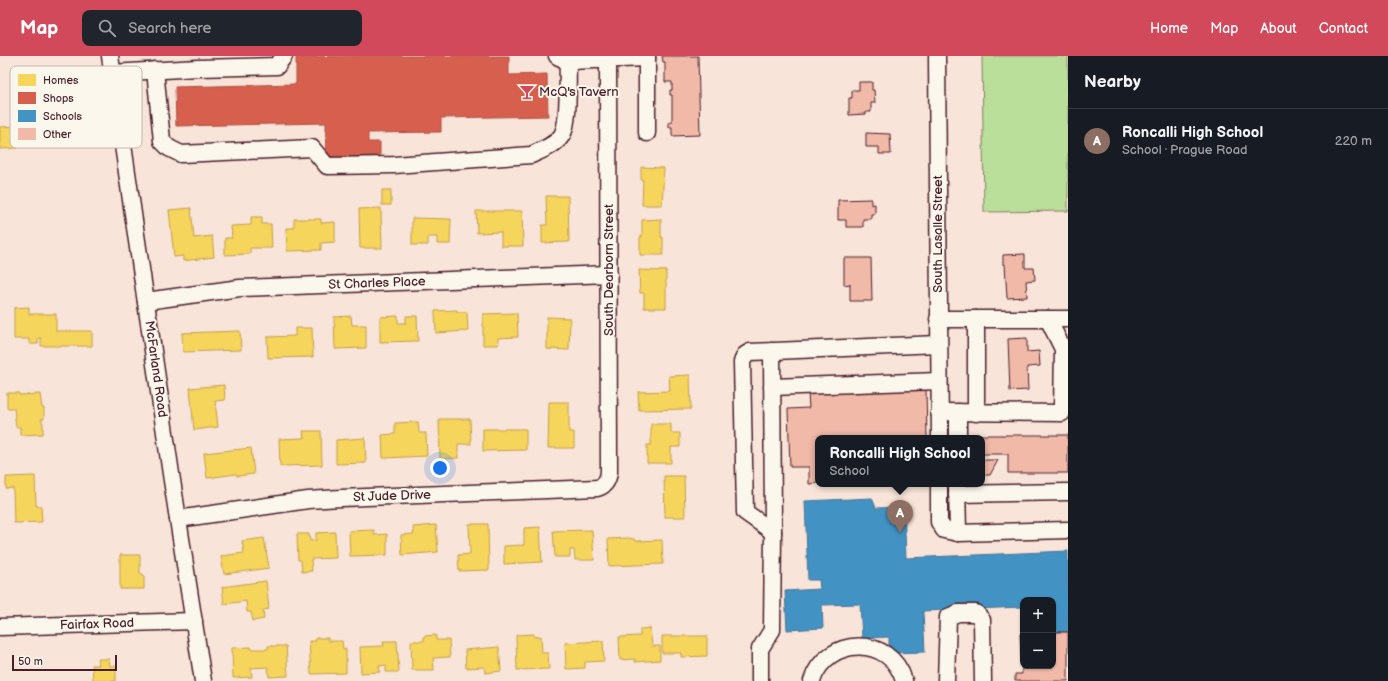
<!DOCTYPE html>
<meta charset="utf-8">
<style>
body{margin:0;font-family:"Balsamiq Sans",sans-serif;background:#20242c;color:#f1f3f6}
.controls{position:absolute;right:12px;bottom:12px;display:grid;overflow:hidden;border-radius:8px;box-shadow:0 1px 3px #0004}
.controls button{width:36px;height:36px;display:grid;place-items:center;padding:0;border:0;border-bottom:1px solid #363941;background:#171b24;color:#f1f3f6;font:20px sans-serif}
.scale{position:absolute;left:12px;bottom:10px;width:105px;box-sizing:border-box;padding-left:4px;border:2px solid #4a1f2b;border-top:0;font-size:11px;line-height:14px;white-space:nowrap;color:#4a1f2b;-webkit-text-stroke:3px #fbf7ec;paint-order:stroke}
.you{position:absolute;left:440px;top:412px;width:14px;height:14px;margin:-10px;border:3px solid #fff;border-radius:50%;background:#1a73e8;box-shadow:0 0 0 6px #1a73e833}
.badge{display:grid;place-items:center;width:26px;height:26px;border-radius:50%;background:#d1495b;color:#fff;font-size:13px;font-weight:700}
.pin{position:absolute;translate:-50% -33px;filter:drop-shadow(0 1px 2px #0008)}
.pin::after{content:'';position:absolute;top:21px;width:14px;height:12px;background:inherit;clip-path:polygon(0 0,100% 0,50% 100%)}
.popup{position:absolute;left:815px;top:379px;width:170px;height:52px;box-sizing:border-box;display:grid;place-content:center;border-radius:8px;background:#171b24;filter:drop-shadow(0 1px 3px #0005);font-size:13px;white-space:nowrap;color:#9ea1a6}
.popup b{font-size:15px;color:#f1f3f6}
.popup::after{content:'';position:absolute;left:50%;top:100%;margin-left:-8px;border:8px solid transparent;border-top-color:#171b24}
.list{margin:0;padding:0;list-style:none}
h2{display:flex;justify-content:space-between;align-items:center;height:52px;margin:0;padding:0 16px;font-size:17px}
h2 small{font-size:13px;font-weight:400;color:#9ea1a6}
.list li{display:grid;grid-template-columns:26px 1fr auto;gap:12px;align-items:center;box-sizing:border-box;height:64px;padding:0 16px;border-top:1px solid #363941}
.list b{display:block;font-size:15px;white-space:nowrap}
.list p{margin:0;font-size:13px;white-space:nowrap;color:#9ea1a6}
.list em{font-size:13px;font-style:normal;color:#9ea1a6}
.icon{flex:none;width:22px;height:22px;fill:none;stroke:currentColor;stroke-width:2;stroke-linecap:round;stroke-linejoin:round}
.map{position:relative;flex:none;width:1068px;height:625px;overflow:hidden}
header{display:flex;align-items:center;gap:24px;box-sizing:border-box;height:56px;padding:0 20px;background:#d1495b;color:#fff}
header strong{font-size:19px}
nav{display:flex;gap:22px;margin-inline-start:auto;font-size:14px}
.search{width:280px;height:36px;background:#20242c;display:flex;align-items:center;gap:10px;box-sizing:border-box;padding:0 14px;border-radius:8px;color:#9ea1a6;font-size:15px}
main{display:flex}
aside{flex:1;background:#171b24}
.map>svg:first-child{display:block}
</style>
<header>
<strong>Map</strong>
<div class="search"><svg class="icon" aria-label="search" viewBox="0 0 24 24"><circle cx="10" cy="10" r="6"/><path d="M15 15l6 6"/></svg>Search here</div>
<nav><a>Home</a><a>Map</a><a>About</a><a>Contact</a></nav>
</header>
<main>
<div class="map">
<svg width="1068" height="625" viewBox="0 0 1068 625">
<rect width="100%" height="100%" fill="#f8e4d8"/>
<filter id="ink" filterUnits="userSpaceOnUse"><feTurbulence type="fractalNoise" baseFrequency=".025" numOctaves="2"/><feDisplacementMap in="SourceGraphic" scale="8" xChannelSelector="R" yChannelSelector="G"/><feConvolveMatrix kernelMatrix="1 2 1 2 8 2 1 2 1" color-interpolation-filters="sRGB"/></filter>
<g filter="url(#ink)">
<!-- green -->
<polygon fill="#badf9a" stroke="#827f62" points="982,0 1068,0 1068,155 984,156"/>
<!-- homes -->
<g fill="#f6d55c" stroke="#c29e4d">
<polygon points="18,70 18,92 0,93 0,71"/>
<polygon points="641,111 664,112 662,149 642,149 643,124 641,124"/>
<rect x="382" y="134" width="9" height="15"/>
<polygon points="546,140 568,140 569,186 542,187 542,169 547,169"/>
<polygon points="191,152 194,182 212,180 214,201 183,205 183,200 174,201 169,154"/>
<polygon points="381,152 382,192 360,192 359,153"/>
<polygon points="476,155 522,155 523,190 501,190 501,176 477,177"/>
<polygon points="251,161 262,161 262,168 271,168 272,192 250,192 250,198 225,199 225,182 232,182 231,170 251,169"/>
<polygon points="412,162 451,163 450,188 437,188 437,181 428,181 428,189 412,189"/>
<polygon points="294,163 321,163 321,167 335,166 335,186 321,187 321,194 287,195 286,172 294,172"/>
<polygon points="661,163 661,181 663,181 663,199 640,199 640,181 642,181 642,164"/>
<polygon points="639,214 666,215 666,252 644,252 644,237 640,237"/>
<polygon points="29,251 29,258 56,258 56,275 92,275 92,290 41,290 41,282 38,282 38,288 29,288 29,283 14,283 14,252"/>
<polygon points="457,254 457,256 467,256 468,275 436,277 435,255"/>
<polygon points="517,257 518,281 498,282 498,289 483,289 483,258"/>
<polygon points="351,260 352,269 366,269 366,292 335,293 334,261"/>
<polygon points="398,260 398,267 406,267 406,260 417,260 418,285 380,286 380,261"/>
<polygon points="547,261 570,262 569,294 547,293"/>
<polygon points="295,272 312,272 313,301 268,302 267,281 295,280"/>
<polygon points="240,275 241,294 183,296 182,277"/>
<polygon points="690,319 691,353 639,354 638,336 670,335 669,320"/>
<polygon points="224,329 225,344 215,345 218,371 194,374 190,332"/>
<polygon points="7,337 19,337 19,339 40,338 42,352 44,352 44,363 41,363 43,368 43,378 20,379 20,371 16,371 14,352 7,352"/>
<polygon points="549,346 569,346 569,376 574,376 574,392 548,392"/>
<polygon points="439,363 470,363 471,388 458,388 458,402 440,403"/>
<polygon points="418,366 419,377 426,377 427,400 383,402 382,379 395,378 395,367"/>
<polygon points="651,368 671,368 671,377 680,377 680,391 671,391 671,407 647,407 647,389 651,389"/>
<polygon points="483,373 526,373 526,394 483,395"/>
<polygon points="303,375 321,375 322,409 280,410 279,383 304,382"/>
<polygon points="365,382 366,407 336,408 336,384"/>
<polygon points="251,392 254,418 237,420 236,418 207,422 204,397"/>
<polygon points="35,420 36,450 41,450 42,466 14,467 13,432 6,433 6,421"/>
<polygon points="664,420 684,420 685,461 665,461"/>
<polygon points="469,468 488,468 489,514 459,515 458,499 470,498"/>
<polygon points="436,469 438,496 402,499 401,479 414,478 413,471"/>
<polygon points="540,471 542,506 504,508 504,490 524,489 524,472"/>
<polygon points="374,474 374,479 387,478 387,499 350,500 349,475"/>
<polygon points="592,474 594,504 575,504 574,494 570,494 570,501 555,501 553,475"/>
<polygon points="335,476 336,502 311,503 312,515 302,516 301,504 298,504 297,478 309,478 310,485 316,484 316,477"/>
<polygon points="264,482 269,512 224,518 221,500 244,497 242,485"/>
<polygon points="629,482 634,483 635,485 662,484 663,508 609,510 608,483"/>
<polygon points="120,499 140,499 140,517 144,519 144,533 120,533"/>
<polygon points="266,525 269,553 263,554 264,563 253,565 251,556 247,556 246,545 224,548 222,531"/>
<polygon points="650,572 652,590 660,590 660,604 635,606 635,603 620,604 619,581 640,580 640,573"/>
<polygon points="534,578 534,581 541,580 542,597 548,597 549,613 517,614 516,579"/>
<polygon points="436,579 436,584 449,584 450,601 433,602 434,614 412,614 411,585 424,585 424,580"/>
<polygon points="662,580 707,580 707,600 681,601 681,597 662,597"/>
<polygon points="316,582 328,582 328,585 342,585 343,593 346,592 346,617 311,618 309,585 316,585"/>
<polygon points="383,585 397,585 399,616 386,616 386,609 379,610 380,616 361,617 360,591 384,590"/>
<polygon points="603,585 604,605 585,606 585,612 566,613 565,587"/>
<polygon points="268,590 286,590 288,620 269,621 268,611 251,612 252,621 233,622 232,592 251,591 251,593 268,593"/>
<polygon points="499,591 501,615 485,617 484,611 466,612 465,594"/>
<polygon points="98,603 109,603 110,610 116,610 116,625 93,625 92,609 99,609"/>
</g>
<!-- shops -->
<polygon fill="#d6604d" stroke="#ac4c43" points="356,0 509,0 509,19 547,18 548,60 441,62 441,76 368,77 368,86 380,86 380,103 326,105 326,67 176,70 175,31 296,28 296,1"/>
<!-- schools -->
<polygon fill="#4393c3" stroke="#457095" points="872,442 876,452 904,451 906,502 1068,495 1068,576 1053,576 1053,544 1023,544 1023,551 923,555 925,596 889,597 889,581 862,582 860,548 822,549 823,572 787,574 785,535 820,533 819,524 808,524 805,445"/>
<!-- building -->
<g fill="#f1b9a8" stroke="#4a1f2b">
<polygon points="662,0 698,0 700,79 672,80 672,71 669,71 669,66 672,66 672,39 670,39 670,34 672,34 672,26 665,26 665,6 663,6"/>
<polygon points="859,26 872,26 872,34 874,34 875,47 871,47 871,56 866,56 866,58 849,59 849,42 852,42 852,34 859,34"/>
<polygon points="866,77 890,78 891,98 879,98 879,91 866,91"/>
<polygon points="871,143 871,149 875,148 875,158 871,158 871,163 863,163 863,171 846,171 846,164 838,164 838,144"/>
<polygon points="1025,198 1025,212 1034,212 1035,224 1026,225 1027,241 1007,242 1005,208 1003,209 1003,199"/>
<polygon points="844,202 871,202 872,245 850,245 850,228 844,229"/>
<polygon points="1027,282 1027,296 1039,295 1040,310 1027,311 1028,334 1010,335 1008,283"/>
<polygon points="926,333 927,382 818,382 818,427 809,428 809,411 790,411 788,353 809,352 808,337"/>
<polygon points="973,379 1068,379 1068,417 1008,417 1008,398 982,398 982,382 973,382"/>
<polygon points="982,404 998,404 990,419 982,419"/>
<polygon points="1053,576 1068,576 1068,625 1015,625 1015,618 1022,618 1020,578 1023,578 1023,610 1053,610"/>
</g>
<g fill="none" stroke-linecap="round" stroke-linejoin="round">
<defs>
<g id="minor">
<polyline points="110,0 171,418 203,625"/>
<polyline points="557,0 568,5 647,2"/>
<polyline points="647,0 647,77"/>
<polyline points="937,0 940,382"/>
<path d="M155,14L162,85L169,92L181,98L312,92L327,110L394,109L531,99C542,94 556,89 562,79C570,66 567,22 568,5"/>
<polyline points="112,17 198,12 277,10 284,0"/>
<polyline points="146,245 240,232 609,218"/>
<polyline points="938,263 1068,263"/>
<polyline points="772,331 939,325"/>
<polyline points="939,356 1062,357 1063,293 1048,263"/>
<polyline points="976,357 976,263"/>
<polyline points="958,382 958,356"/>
<polyline points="939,428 939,466 944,474 958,477 1068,474"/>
<polyline points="957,428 958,477"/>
<polyline points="957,438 1068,436"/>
<path d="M178,463L308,444L341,442L597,432C605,430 608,424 609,416L608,0"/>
<polyline points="773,476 745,456 742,306 745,299 750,296 938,288"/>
<polyline points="0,571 194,565"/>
<polyline points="760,625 760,593 772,574 773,476 772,295"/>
<path d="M812,625C826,580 891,578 904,625"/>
<polyline points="946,625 948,561 958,557 976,557 982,564 983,625"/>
</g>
</defs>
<!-- minor casing -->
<use href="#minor" stroke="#4a1f2b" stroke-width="19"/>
<!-- minor -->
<use href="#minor" stroke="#fbf7ec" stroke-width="16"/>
</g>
</g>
<!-- icons -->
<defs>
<symbol id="bar-bare" viewBox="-9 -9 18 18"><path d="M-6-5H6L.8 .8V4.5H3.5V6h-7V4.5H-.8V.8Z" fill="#d1495b" stroke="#fbf7ec" stroke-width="2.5" paint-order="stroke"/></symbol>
</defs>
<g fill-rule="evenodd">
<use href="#bar-bare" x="516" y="25" width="22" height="22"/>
</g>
<g text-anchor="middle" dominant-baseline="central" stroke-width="4" stroke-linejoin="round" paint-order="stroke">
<!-- poi labels -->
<g font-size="13" fill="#4a1f2b" stroke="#fbf7ec" text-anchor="start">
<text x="539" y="36">McQ's Tavern</text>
</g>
<!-- street labels -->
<g font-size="13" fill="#4a1f2b" stroke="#fbf7ec">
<text transform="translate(938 178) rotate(-90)">South Lasalle Street</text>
<text transform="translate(609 214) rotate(-90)">South Dearborn Street</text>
<text transform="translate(377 227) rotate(-2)">St Charles Place</text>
<text transform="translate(156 313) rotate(82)">McFarland Road</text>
<text transform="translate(392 440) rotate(-2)">St Jude Drive</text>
<text transform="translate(97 568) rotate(-2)">Fairfax Road</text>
</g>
</g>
<!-- legend -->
<rect x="10" y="10" width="132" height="82" rx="6" fill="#fbf7ec" stroke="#c6b6b2" stroke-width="1"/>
<rect x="18" y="18" width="18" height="12" fill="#f6d55c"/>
<rect x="18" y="36" width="18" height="12" fill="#d6604d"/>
<rect x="18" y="54" width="18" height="12" fill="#4393c3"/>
<rect x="18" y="72" width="18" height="12" fill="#f1b9a8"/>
<g font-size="11" fill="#4a1f2b">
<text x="43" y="28">Homes</text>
<text x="43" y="46">Shops</text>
<text x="43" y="64">Schools</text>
<text x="43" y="82">Other</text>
</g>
</svg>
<div class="controls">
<button>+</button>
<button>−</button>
</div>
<div class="scale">50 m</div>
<div class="you"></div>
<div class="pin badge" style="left:900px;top:477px;background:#8d6e63">A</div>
<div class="popup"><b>Roncalli High School</b>School</div>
</div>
<aside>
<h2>Nearby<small></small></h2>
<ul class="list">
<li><span class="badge" style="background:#8d6e63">A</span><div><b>Roncalli High School</b><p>School · Prague Road</p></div><em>220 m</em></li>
</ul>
</aside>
</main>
